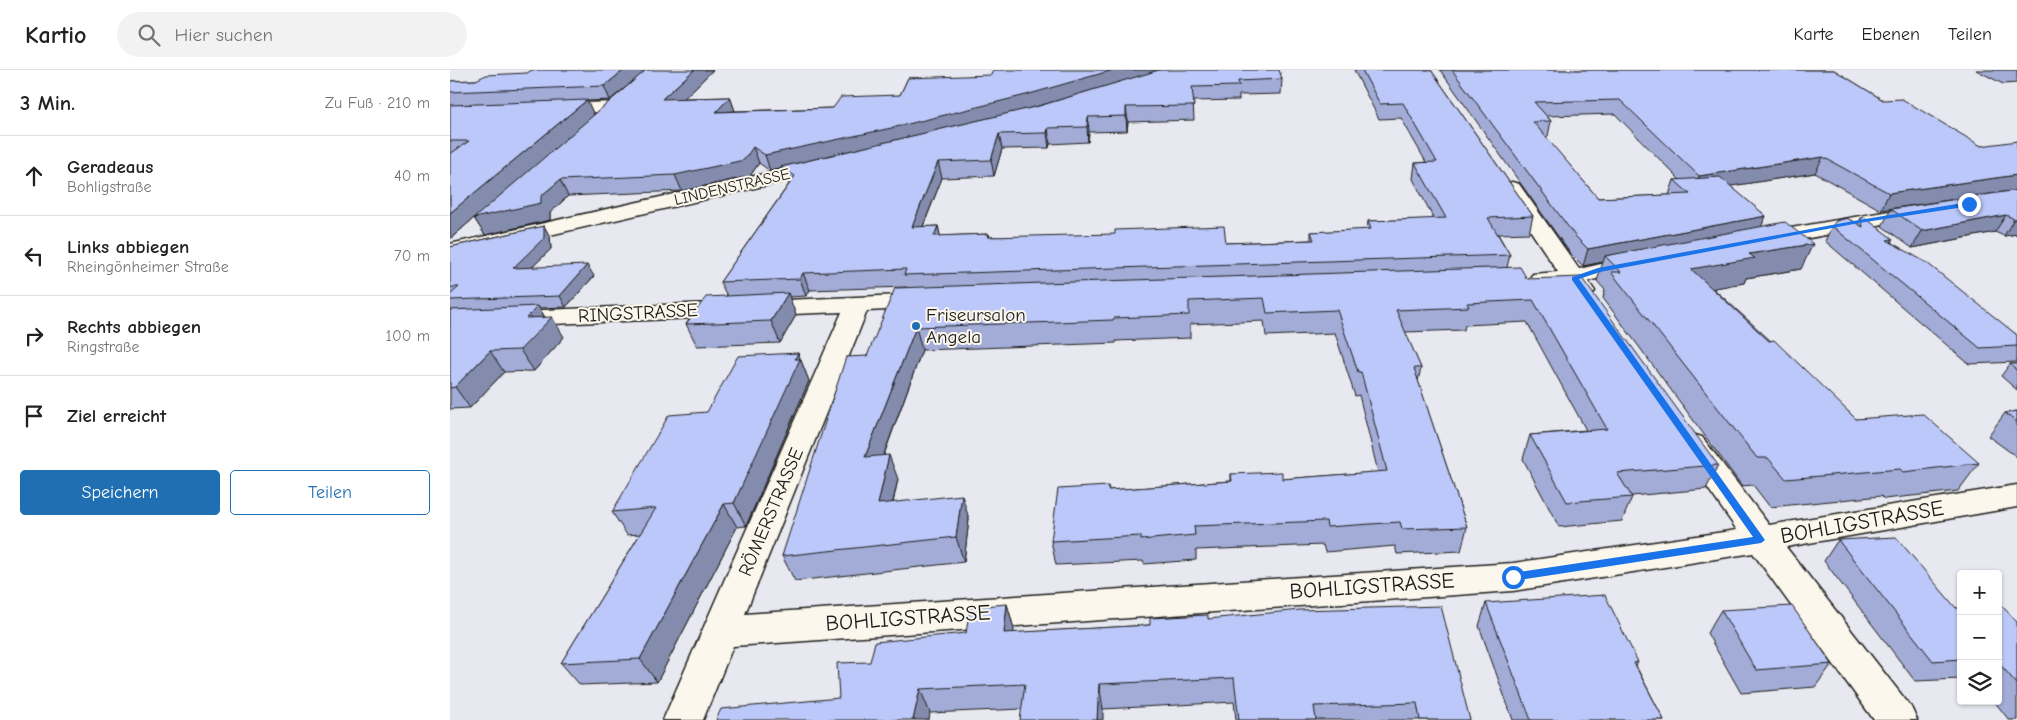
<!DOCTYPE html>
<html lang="de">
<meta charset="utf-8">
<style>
body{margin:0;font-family:"Comic Neue",sans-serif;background:#f2f2f2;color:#202124}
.controls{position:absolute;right:15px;bottom:15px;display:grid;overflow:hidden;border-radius:5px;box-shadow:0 1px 4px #0004}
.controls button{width:45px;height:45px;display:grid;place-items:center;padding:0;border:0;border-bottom:1px solid #e0e0e0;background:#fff;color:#202124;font:25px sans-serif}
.stop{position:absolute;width:15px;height:15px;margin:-11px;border:4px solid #1a73e8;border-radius:50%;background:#fff}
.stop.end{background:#1a73e8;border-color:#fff;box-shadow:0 1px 5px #0008}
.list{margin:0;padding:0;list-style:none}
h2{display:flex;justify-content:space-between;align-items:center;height:65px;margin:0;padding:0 20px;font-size:21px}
h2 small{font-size:16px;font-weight:400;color:#757577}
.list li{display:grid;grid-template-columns:32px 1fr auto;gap:15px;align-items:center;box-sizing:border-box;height:80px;padding:0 20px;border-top:1px solid #e0e0e0}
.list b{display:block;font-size:19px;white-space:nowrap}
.list p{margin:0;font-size:16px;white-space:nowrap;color:#757577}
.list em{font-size:16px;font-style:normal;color:#757577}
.actions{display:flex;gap:10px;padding:15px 20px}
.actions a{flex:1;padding:11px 0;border:1px solid #1f6fb2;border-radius:5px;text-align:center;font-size:18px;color:#1f6fb2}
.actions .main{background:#1f6fb2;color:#fff}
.icon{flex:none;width:28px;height:28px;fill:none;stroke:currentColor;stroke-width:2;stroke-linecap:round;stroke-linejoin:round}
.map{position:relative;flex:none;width:1567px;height:650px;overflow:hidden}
header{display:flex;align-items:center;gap:30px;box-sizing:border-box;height:70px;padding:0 25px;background:#fff;border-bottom:1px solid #e0e0e0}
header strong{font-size:24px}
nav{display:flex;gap:28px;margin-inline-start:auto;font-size:18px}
.search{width:350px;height:45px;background:#f2f2f2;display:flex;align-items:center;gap:12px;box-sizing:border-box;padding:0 18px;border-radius:28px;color:#757577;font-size:19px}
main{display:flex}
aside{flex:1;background:#fff}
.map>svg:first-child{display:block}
</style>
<header>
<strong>Kartio</strong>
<div class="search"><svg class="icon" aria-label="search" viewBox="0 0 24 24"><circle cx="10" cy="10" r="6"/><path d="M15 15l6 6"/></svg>Hier suchen</div>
<nav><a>Karte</a><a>Ebenen</a><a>Teilen</a></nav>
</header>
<main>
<aside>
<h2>3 Min.<small>Zu Fuß · 210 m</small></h2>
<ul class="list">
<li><svg class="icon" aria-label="ahead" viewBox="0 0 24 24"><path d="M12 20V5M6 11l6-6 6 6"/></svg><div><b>Geradeaus</b><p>Bohligstraße</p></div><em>40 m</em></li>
<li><svg class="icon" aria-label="left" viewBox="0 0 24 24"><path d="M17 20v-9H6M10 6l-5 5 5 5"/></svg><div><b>Links abbiegen</b><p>Rheingönheimer Straße</p></div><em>70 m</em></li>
<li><svg class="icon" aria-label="right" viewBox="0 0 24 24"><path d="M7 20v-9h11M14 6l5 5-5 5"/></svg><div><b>Rechts abbiegen</b><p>Ringstraße</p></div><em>100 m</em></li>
<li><svg class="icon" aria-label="arrive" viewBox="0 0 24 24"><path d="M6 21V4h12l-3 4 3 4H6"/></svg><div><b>Ziel erreicht</b></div></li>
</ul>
<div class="actions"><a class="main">Speichern</a><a>Teilen</a></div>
</aside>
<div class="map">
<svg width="1567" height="650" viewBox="0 0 1567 650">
<rect width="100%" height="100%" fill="#e8e9f0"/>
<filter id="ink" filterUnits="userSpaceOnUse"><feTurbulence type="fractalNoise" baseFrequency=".02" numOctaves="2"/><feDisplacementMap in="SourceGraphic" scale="10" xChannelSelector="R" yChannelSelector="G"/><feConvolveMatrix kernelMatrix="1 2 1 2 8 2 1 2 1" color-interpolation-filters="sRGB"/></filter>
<g filter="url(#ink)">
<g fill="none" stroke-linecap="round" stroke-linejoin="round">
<defs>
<g id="minor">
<polygon points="165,32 171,33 173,37 171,41 104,44 98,43 96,39 98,35 104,34"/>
<polygon points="372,91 379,93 381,97 379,101 0,188 0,174"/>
<polygon points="1062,112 1069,114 1129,199 1186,186 1194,188 1197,193 1194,198 1138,211 1145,221 1141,226 1133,228 1125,226 1117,215 1091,216 1083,214 1079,209 1083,204 1108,202 1052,118 1055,114"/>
<polygon points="1474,135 1481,137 1484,141 1481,145 1312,177 1304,175 1301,170 1304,165 1312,163"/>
<polygon points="476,224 484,226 488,231 484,236 476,238 417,241 295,544 1063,493 1287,460 1227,374 1232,367 1242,364 1252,367 1319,455 1567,415 1567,437 1336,477 1461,637 1467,650 1424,650 1303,483 1063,521 283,576 253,650 213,650 392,242 0,258 0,244"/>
</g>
</defs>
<!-- minor casing -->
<use href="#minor" stroke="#1c1c1c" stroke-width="3"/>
<!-- minor -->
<use href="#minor" fill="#fbf7ec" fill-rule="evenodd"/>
</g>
<!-- wall -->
<g fill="#a2acd6" stroke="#1c1c1c" fill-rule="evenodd">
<path d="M263,0L234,28L280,27L285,41L383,38L450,25L458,8L832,9L831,24L789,25V30L743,31L744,50L678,52L677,61L639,62L638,72L600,74L599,78L552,79L544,106L492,108L473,157L488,156L490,166L539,164L540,167L776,173L861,170V162L917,160L918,151L984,149L963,109L965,93L976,92L951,48L929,49L904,0H981L1083,146L1079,163L1048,164L1060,185L1057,197L1077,209L1268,395L1256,419L1182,426V427L1172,451L1109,457L1073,389L1080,365L1136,360L1077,252L1015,255L1014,260L955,262L971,298L968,311L1017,457L1011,481L947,484L945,476L875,482L873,475L746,480V490L694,494L693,491L606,495L601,471L658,416L659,420L781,411V404L832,409L928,402L909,325L905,326L885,263L816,266L814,251L740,254V268L666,271V273L472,280L434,385L448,409L443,433L519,449L514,492L345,511L332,486L417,286L457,218V217L360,220L356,226L339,227L346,245L330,273L247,276L236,254L277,226L270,212L339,114L337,112L332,98L320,101L309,93L300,106L232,121L118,126L100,143V150L35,165L24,148L0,169V11ZM189,6L144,45L137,31L160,30Z"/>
<path d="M990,0H1384L1433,30L1531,76L1431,140L1365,103L1280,116L1316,146L1311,156L1351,199L1296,208L1294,213L1263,218L1406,349L1529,393L1508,421L1434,429L1431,426L1320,437L1303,415L1292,416L1153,228L1155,220L1147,211L1153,192L1133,196L1120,183ZM1165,44L1230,110H1224L1219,125L1148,128L1095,67L1098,66L1101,51L1097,46Z"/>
<polygon points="1526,0 1567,0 1567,13 1553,14"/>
<polygon points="1567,120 1567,164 1554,166 1545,162 1462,178 1432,156 1441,139"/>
<polygon points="1411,148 1443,169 1441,172 1567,265 1567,292 1519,294 1375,171 1382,156 1408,154"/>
<polygon points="94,156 100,167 101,179 82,197 144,206 116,237 89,238 95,247 114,267 84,301 54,302 20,338 0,339 0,177"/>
<polygon points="348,283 359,311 296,456 287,457 207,612 130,615 111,593 190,464 177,465 162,442 257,342"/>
<polygon points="1560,294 1567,294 1567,320 1551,306"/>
<polygon points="1567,341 1567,387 1538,366 1555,343"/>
<polygon points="1388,470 1506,538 1511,538 1511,609 1465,611 1374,491"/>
<polygon points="1036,533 1188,592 1186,596 1214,650 1063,650 1029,556"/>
<polygon points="557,534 564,559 563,563 700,555 758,549 1020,650 786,650 784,632 653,639 572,639 480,643 389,628 420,592 516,563"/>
<polygon points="1548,536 1567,552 1567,650 1559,650 1544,631 1548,631"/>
<polygon points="1271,540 1382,594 1365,617 1291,623 1257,563"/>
</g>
<!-- shaded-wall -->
<g fill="#848cae" stroke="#1c1c1c">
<polygon points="174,0 197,0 160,30 154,16"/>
<polygon points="244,0 263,0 218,44 212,29"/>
<polygon points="663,0 712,0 578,39 331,97 332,98 320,101 315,85"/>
<polygon points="280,27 285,41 266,42"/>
<polygon points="137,30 144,45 91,126 110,110 118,126 100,143 100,150 35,165 24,148 0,169 0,143"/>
<polygon points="676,37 678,52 677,61 676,46"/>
<polygon points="638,47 639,62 638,72 637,57"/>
<polygon points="598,58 600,74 599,78 597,63"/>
<polygon points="549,64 552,79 544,106 541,90"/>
<polygon points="303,77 309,93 300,106 232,121 225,105"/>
<polygon points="1373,87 1365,103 1243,122 1249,106"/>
<polygon points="488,92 492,108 466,174 462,157"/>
<polygon points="1567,105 1567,120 1431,140 1439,123"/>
<polygon points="1556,145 1545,162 1462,178 1472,161"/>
<polygon points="1316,146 1309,162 1155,186 1153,192 1133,196 1138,179"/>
<polygon points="1564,149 1567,149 1567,164 1554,166"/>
<polygon points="94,156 100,167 101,179 70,209 63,198"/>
<polygon points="488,156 492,173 484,166"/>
<polygon points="1363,174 1351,199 1296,208 1294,213 1231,224 1241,199 1299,184"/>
<polygon points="137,195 144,206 116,237 110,226"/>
<polygon points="353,203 360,220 356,226 350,209"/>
<polygon points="338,223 346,245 330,273 321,251"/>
<polygon points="88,236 97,252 102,247 114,267 84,301 70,280 76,248"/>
<polygon points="466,257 472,280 424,411 415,387"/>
<polygon points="40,281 54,302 20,338 5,317"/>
<polygon points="348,283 359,311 296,456 284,433"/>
<polygon points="439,385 448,409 437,458 428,434"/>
<polygon points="512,425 519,449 514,492 506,467"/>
<polygon points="274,434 287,457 207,612 190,589"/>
<polygon points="557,534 564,559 561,588 554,563"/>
<polygon points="649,614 653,639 653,650 647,650"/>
<polygon points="470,619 480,643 479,650 463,650"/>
</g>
<!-- building -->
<g fill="#bcc8f9" stroke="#1c1c1c">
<polygon points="82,0 174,0 154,16 0,22 0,11 26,10 36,5 77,3"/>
<polygon points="196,0 244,0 212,29 280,27 266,42 383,38 391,27 450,25 458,8 541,5 543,0 663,0 576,25 446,57 315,85 303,77 294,90 225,105 110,110 91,126 91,133 24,148"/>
<polygon points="709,0 829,0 832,9 788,11 789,16 742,17 744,36 676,37 676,46 638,47 637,57 598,58 597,63 549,64 541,90 488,92 462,157 488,156 484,166 539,164 538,167 665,164 665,160 774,156 776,173 864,170 861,162 921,159 918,151 996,148 965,93 987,92 953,33 930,34 912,0 981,0 1083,146 1038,148 1060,185 454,205 456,199 353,203 350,209 270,212 345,106 331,97 589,36"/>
<polygon points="1002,0 1384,0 1433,30 1452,29 1531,76 1567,71 1567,105 1439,123 1373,87 1249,106 1170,30 1084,32 1101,51 1083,52 1148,128 1240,124 1224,110 1270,107 1316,146 1138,179 1125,166"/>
<polygon points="137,30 0,143 0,84 19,71 0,71 0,35"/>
<polygon points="1567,120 1567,149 1564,149 1556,145 1472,161 1441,139"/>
<polygon points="1414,147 1443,169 1437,170 1477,193 1567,265 1567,276 1530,278 1382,156 1386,151 1397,148 1413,157 1411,148"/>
<polygon points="1335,152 1363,174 1299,184 1305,188 1241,199 1319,271 1324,270 1406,349 1473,344 1529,393 1453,402 1450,399 1336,409 1318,388 1307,388 1161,202 1171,202 1155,186"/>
<polygon points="94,156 94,168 63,198 137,195 110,226 0,230 0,225 9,217 0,217 0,177"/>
<polygon points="1070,197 1077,209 1131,207 1268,395 1167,403 1182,427 1117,432 1080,365 1157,359 1083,230 1017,233 1019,237 946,240 971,298 964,298 1017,457 952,459 950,452 877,457 876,451 744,456 745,465 691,470 691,466 601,471 608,419 658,416 658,420 782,411 781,404 832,402 832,409 937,401 911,302 908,302 887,240 817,243 814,228 739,231 739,245 664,248 663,250 466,257 415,387 439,385 428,434 512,425 506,467 332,486 396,287 417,286 445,218"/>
<polygon points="338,223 321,251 236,254 256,227"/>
<polygon points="88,236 76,248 102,247 70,280 40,281 5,317 0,318 0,240"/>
<polygon points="348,283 345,289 350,289 284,433 274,434 190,589 111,593 206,438 162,442 219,345 257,342 288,286"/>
<polygon points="1560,294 1567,294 1567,301"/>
<polygon points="1567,341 1567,352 1555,343"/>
<polygon points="1446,467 1506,538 1511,538 1511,589 1483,591 1388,470"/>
<polygon points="1155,525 1188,592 1184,593 1214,650 1081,650 1036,533"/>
<polygon points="557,534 554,563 700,555 700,548 758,545 758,549 850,540 991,536 1020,650 970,650 967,633 864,636 866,650 789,650 784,608 649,614 647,650 570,650 575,614 470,619 463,650 266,650 271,639 389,628 387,593 420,592 425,572 516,563 520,537"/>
<polygon points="1342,536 1382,594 1306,600 1271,540"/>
<polygon points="1548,536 1552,536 1567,552 1567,614 1548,592"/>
</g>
</g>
<!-- route -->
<polygon fill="#1a73e8" points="1519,132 1521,136 1409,153 1150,202 1129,209 1315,470 1311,473 1063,511 1059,510 1059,504 1063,503 1303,467 1122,210 1122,207 1148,198 1409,150"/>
<!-- markers -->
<circle fill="#1f6fb2" stroke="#fbf7ec" stroke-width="2" cx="466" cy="256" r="5"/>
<g text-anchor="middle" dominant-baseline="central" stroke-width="4" stroke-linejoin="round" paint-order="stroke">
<!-- far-street labels -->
<g font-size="16" fill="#1c1c1c" stroke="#fbf7ec">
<text transform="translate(282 117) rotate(-13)">LINDENSTRASSE</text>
</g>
<!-- street labels -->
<g font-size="19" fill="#1c1c1c" stroke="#fbf7ec">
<text transform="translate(188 243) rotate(-3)">RINGSTRASSE</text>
<text transform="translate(321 442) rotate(-67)">RÖMERSTRASSE</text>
</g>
<!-- poi labels -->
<g font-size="19" fill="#1c1c1c" stroke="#fbf7ec" text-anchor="start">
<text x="476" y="245">Friseursalon<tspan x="476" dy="22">Angela</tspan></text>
</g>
<!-- near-street labels -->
<g font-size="22" fill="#1c1c1c" stroke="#fbf7ec">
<text transform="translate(1412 452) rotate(-10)">BOHLIGSTRASSE</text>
<text transform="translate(922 516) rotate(-4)">BOHLIGSTRASSE</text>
<text transform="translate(458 548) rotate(-4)">BOHLIGSTRASSE</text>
</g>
</g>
</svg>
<div class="controls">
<button>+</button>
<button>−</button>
<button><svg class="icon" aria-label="layers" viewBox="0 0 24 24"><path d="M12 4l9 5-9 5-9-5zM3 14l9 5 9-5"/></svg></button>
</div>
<div class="stop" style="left:1063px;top:507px"></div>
<div class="stop end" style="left:1519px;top:134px"></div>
</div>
</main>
